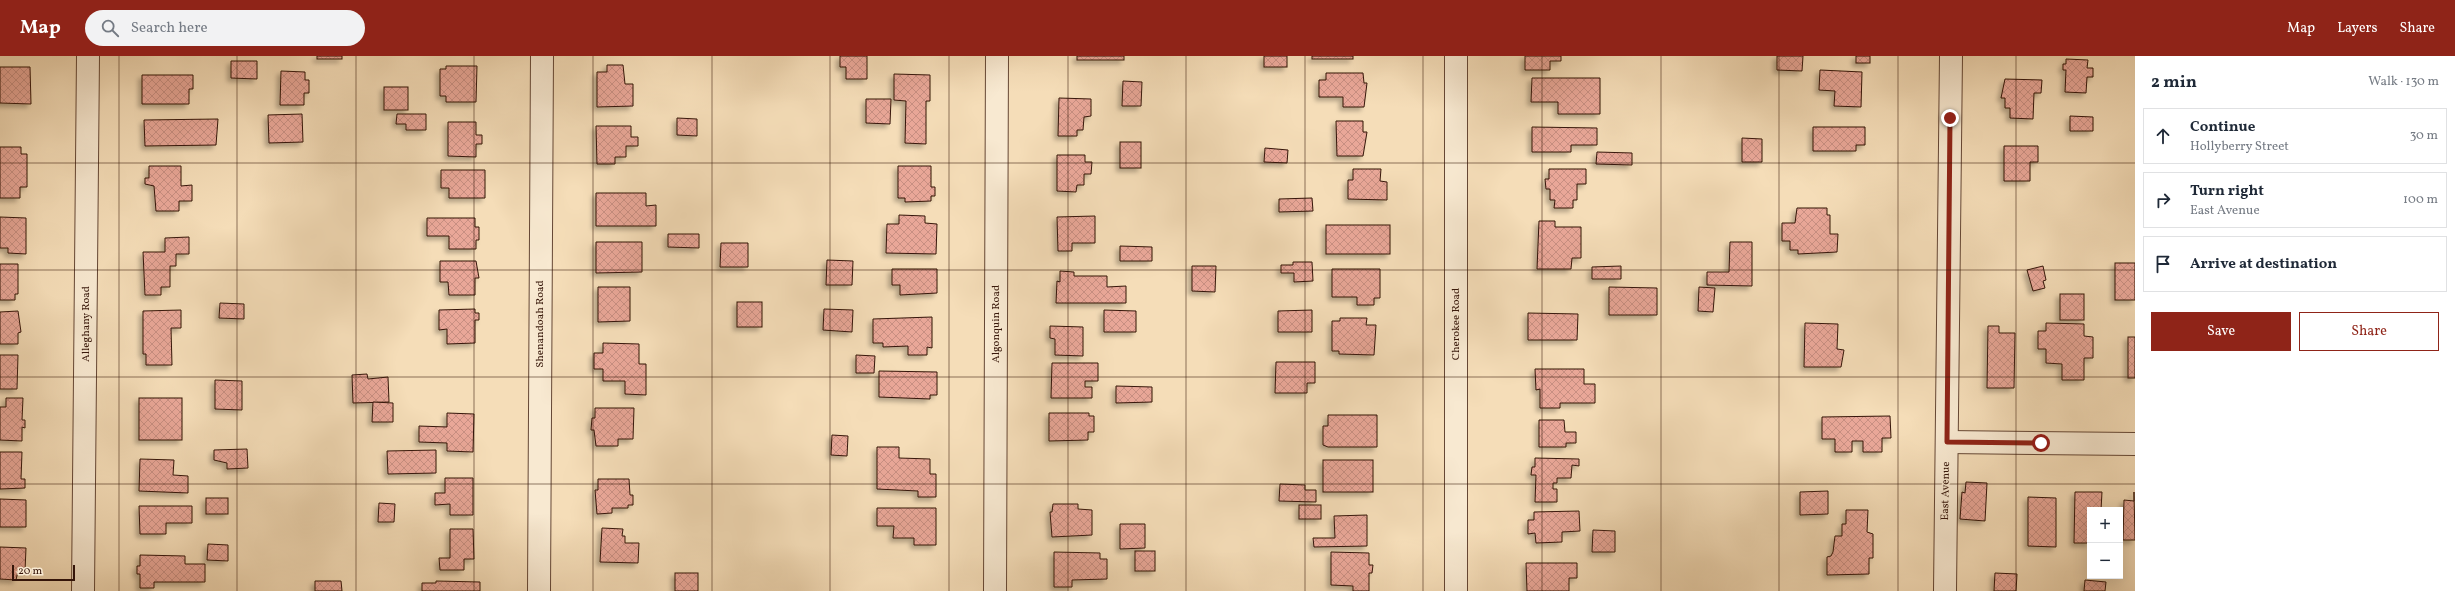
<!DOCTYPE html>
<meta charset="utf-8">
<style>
body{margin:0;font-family:Vollkorn,serif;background:#f2f2f3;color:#1f2937}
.controls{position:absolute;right:12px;bottom:12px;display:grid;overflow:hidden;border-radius:0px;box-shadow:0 4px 16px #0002}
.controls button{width:36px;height:36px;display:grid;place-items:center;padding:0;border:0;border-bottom:1px solid #e0e1e3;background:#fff;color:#1f2937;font:20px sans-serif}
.scale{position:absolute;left:12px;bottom:10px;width:63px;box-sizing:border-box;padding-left:4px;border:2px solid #351509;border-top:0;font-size:11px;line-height:14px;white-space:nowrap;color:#351509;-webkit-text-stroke:3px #f8e9d1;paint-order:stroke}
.stop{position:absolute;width:12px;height:12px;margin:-9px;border:3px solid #8f2418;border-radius:50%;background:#fff}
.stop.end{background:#8f2418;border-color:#fff;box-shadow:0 1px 4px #0008}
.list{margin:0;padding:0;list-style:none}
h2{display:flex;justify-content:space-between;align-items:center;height:52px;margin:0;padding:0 16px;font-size:17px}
h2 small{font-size:13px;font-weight:400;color:#747a83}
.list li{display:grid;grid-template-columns:26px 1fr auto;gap:12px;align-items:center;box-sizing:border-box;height:56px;margin:0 8px 8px;padding:0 8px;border:1px solid #e0e1e3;border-radius:0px}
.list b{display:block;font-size:15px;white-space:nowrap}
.list p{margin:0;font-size:13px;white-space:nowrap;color:#747a83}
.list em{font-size:13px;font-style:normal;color:#747a83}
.actions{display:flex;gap:8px;padding:12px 16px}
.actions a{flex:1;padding:9px 0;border:1px solid #8f2418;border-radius:0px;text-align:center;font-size:14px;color:#8f2418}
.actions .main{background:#8f2418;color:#fff}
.icon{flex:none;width:22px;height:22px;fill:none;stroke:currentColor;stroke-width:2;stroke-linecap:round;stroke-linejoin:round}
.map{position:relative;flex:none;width:2135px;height:535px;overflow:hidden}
header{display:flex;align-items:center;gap:24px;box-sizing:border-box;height:56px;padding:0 20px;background:#8f2418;color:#fff}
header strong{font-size:19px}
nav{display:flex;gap:22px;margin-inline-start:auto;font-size:14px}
.search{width:280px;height:36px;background:#f2f2f3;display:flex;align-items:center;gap:10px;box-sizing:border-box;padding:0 14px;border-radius:22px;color:#747a83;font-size:15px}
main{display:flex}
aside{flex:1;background:#fff}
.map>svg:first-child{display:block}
</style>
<header>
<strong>Map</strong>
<div class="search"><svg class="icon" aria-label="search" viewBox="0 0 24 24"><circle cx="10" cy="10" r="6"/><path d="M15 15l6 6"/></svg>Search here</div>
<nav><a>Map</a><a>Layers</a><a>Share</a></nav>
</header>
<main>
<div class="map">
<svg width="2135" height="535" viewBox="0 0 2135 535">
<defs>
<pattern id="building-cross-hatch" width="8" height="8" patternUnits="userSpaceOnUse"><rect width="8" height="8" fill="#e9a798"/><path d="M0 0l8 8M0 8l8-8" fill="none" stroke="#c88f82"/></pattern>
<filter id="shadow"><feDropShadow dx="-3.5" dy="3.5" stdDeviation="2" flood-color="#0004"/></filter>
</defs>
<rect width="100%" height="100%" fill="#f5ddb8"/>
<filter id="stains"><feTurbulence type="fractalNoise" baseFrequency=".005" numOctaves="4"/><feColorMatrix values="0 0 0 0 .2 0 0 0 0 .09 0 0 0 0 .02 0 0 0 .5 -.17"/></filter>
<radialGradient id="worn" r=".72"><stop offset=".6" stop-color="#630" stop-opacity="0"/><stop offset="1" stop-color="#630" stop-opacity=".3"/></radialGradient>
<!-- building -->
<g fill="url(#building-cross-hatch)" stroke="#351509" filter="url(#shadow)">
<rect x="317" y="0" width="25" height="3"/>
<polygon points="840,0 867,0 867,23 846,23 846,11 840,11"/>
<rect x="1077" y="0" width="47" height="4"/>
<rect x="1264" y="0" width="23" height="11"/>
<rect x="1312" y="0" width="41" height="3"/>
<polygon points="1525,0 1561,0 1561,5 1550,5 1550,14 1525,14"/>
<polygon points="1777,0 1803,0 1802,15 1777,14"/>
<rect x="1856" y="0" width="14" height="7"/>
<polygon points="2066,3 2088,4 2087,12 2093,12 2093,21 2087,21 2086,37 2065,36 2066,14 2063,14 2063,8 2066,8"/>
<polygon points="231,5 257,5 257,23 231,22"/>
<polygon points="607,9 623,9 625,28 633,28 633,50 597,51 597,16 607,16"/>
<polygon points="446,10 477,10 476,46 446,46 446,40 440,40 440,13 446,13"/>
<polygon points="0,11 30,11 31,48 0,47"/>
<polygon points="1820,14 1862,16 1861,51 1834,50 1835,35 1819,34"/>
<polygon points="281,15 305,16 305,24 309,24 309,37 304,37 304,49 280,49"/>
<polygon points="1326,17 1363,17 1364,27 1367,27 1364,51 1343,51 1343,41 1319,41 1319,24 1326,24"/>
<polygon points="894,18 930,19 930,45 926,45 926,88 905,87 906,45 894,44"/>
<polygon points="142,19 193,19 193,33 189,33 189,48 142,48"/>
<polygon points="1532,22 1600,22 1600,58 1558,58 1558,46 1531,46"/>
<polygon points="2005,23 2042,24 2041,37 2034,37 2033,63 2010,62 2010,52 2005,52 2005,42 2001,42"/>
<polygon points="1123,25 1142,26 1141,50 1122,50"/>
<rect x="384" y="31" width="24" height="23"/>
<polygon points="1059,42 1091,43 1091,60 1084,61 1083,74 1077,74 1077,80 1058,80"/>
<polygon points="866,43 891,43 890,68 866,67"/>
<polygon points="302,58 303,86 269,87 268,59"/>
<polygon points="397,58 426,58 426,74 406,74 406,68 396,68"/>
<polygon points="2070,60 2093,61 2093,75 2070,75"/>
<polygon points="677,62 697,63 697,80 677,79"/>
<polygon points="218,63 216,89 145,90 144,64"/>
<polygon points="1336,65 1363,65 1363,76 1367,76 1363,100 1337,100"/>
<polygon points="448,66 476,66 476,79 482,79 482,88 476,88 476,101 448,100"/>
<polygon points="596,70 631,70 631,81 638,81 638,90 626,90 626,101 615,101 615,108 597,108"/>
<polygon points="1532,71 1597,72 1597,89 1571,89 1571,96 1532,96"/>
<polygon points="1813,71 1865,71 1865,89 1856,89 1856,95 1813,95"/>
<polygon points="1742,82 1762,83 1762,106 1742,106"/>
<rect x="1120" y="86" width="21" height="26"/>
<polygon points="2004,90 2038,90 2038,106 2030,106 2030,125 2004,125"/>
<polygon points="0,91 21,91 21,98 27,98 27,131 20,131 20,142 0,142"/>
<polygon points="1265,92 1288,94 1287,107 1264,106"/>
<polygon points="1597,96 1632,97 1632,109 1596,108"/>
<polygon points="1057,99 1085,99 1085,106 1092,106 1091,118 1084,118 1084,129 1077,129 1076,136 1057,135"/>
<polygon points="149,110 181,110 181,130 192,129 192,145 179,145 179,155 156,155 154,130 145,128 145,122 149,122"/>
<polygon points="898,110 931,110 931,131 935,131 935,140 931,140 931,145 905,146 905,142 898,142"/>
<polygon points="1353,113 1381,113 1380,125 1387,126 1387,144 1348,143 1348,124 1353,124"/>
<polygon points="1549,113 1586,113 1586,128 1577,128 1577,144 1573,144 1573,152 1554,152 1555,144 1550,144 1550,133 1546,133 1545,123 1549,123"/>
<polygon points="441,114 485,114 485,142 449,142 449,132 441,132"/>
<polygon points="596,137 646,137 646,150 656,149 656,170 596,170"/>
<polygon points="1312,142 1313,155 1279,156 1279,143"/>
<polygon points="1797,152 1827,152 1827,159 1830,159 1830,178 1838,178 1837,196 1798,198 1798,194 1790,194 1790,185 1782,185 1782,167 1795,167"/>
<polygon points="899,159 925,160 925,167 937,168 936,198 886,197 887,168 899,168"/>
<polygon points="1095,160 1095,187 1072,187 1072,195 1058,195 1057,161"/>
<polygon points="0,161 26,162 26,198 8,197 8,192 0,192"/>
<polygon points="427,162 475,162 475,171 479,171 479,184 476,184 476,193 449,193 449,180 427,180"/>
<polygon points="1539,165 1555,165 1555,171 1581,171 1581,202 1572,202 1571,213 1537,213"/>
<rect x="1326" y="169" width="64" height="29"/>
<polygon points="668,178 699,178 699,192 668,191"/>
<polygon points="189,181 189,198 176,198 176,210 170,210 170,231 161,231 161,239 145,239 143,196 165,196 165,182"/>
<polygon points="596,186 642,186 642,216 596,217"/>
<polygon points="1730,186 1752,186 1752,230 1707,229 1707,216 1729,216"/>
<polygon points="721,187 748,187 748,211 720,211"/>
<polygon points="1120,190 1152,191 1152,205 1120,205"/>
<polygon points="827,204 853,205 852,229 826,229"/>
<polygon points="440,205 476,205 479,222 475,222 475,239 449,239 448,226 440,226"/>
<polygon points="1293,206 1312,206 1313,225 1294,226 1294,217 1281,217 1281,209 1293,209"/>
<rect x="2115" y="207" width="20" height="37"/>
<polygon points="0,208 18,208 18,238 15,238 15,244 0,244"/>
<polygon points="1192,210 1216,210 1215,236 1192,235"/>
<polygon points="1621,210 1621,223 1592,223 1592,211"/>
<polygon points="2043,210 2046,224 2043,225 2045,232 2033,235 2027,214"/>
<polygon points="892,213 937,213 937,237 900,239 900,229 892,229"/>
<polygon points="1332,213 1380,213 1380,242 1374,242 1374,249 1357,249 1357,241 1332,241"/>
<polygon points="1060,215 1074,216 1074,220 1107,220 1107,231 1126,230 1126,247 1056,247 1057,225 1060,226"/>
<polygon points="598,231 630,231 630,265 598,266"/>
<polygon points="1609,231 1657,232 1657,259 1609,259"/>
<polygon points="1699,231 1715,232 1713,256 1698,255"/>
<rect x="2060" y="238" width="24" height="26"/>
<rect x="737" y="246" width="25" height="25"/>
<polygon points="220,247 244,248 244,263 219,262"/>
<polygon points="475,253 475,257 479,257 479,264 475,264 475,287 447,288 447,273 439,274 439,254"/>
<polygon points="824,253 853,254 852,276 823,274"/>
<polygon points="181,254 181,272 171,272 172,309 146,309 146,298 143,298 143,255"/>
<polygon points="1104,254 1136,255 1136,276 1104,276"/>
<polygon points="1312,254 1312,276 1278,276 1278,255"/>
<polygon points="18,255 21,276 18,277 18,288 0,288 0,256"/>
<polygon points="1528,257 1578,258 1577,284 1528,284"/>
<polygon points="932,261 932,292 927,291 927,299 908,299 908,290 883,291 883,287 873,287 873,263"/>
<polygon points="1340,262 1367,262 1366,269 1376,269 1374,299 1339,298 1339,295 1332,295 1332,265 1340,265"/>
<polygon points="1805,267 1838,268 1837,293 1844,294 1841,311 1804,311"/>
<polygon points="2046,267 2084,268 2084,280 2093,281 2093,302 2084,302 2084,324 2062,324 2062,308 2046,307 2046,293 2038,293 2038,275 2046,275"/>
<polygon points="1050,270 1083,271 1083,300 1055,299 1055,283 1050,282"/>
<polygon points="1988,270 1999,270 1999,277 2015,277 2014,332 1987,332"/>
<rect x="2128" y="281" width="7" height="41"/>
<polygon points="603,287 639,288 639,308 646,308 646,339 625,338 625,325 603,325 603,313 594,313 594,297 603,297"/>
<polygon points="0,299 18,299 17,333 0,333"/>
<polygon points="856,299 875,300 874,317 856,317"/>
<polygon points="1276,306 1315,306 1315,327 1307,327 1307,337 1275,337"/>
<polygon points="1052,307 1098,307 1098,325 1085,325 1085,331 1092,331 1092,342 1051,342"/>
<polygon points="1535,313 1584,313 1584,328 1595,328 1595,347 1560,347 1560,352 1540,352 1540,333 1536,334"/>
<polygon points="879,315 937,316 937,339 930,339 930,343 879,341"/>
<polygon points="367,318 368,323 388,321 389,346 353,347 352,319"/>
<polygon points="215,324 242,325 242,354 215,353"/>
<polygon points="1116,330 1152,331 1152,346 1116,347"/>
<polygon points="6,342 23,342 22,364 25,364 25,372 22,371 22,385 0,384 0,351 6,351"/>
<rect x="139" y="342" width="43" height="42"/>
<polygon points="373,346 393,347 393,366 372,366"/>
<polygon points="595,352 634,352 633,383 618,383 618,390 596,390 594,374 591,374 592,362 595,362"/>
<polygon points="447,357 474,358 473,396 447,395 447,387 419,386 419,370 447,371"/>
<polygon points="1049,357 1089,357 1089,360 1094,360 1094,376 1088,376 1088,384 1049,385"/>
<polygon points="1328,359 1377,359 1377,391 1328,391 1323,389 1323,370 1328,370"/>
<polygon points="1890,360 1891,382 1882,382 1882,396 1863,396 1863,385 1852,385 1852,396 1835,396 1835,383 1822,383 1822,361"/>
<polygon points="1539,364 1564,364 1565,376 1576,376 1576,387 1566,387 1566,391 1539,391"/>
<polygon points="832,379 848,380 847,400 831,399"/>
<polygon points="877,391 899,391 899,402 930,403 930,418 936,418 936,441 918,441 918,435 877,433"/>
<polygon points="247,393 248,412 227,413 227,407 214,404 214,394"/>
<polygon points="436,394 436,417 388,418 387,395"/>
<polygon points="0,396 22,396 21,423 25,423 25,432 0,433"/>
<polygon points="1535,402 1579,403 1579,410 1572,409 1571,422 1557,422 1557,427 1553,427 1553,433 1557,433 1557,446 1535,446 1536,419 1531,419 1532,411 1535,411"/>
<polygon points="140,403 174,404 173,419 188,420 188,437 139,435"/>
<rect x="1323" y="404" width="50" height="32"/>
<polygon points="445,422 473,422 473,459 450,459 450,448 435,449 435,437 445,437"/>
<polygon points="598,423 629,423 630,439 633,439 633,449 628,449 628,452 612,452 612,457 597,458 595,434 598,434"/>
<polygon points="1966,426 1987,427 1985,465 1960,463 1962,436 1965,437"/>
<polygon points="1280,428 1305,429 1305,434 1316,434 1316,446 1279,445"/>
<polygon points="1828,435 1828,458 1800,459 1800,436"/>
<polygon points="2075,436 2102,436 2101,454 2090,454 2090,487 2074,487"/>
<polygon points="2134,436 2135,484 2123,484 2124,444 2134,445"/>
<polygon points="2028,441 2056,442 2056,491 2028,490"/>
<rect x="206" y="442" width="22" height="16"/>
<polygon points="0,443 26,444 26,471 0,471"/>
<polygon points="379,447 395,448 394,466 378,466"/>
<polygon points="1053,448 1078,448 1078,453 1092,454 1092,479 1052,481 1050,456 1052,456"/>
<rect x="1299" y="449" width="22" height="14"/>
<polygon points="139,450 192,450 192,467 166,467 166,478 140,478"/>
<polygon points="877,452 936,452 936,489 914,489 914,482 893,482 894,470 877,470"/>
<polygon points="1846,454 1868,454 1867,476 1873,478 1873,502 1869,502 1869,518 1827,519 1827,501 1831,500 1833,496 1835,480 1842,480 1842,468 1846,468"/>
<polygon points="1579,455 1580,475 1562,476 1562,486 1536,487 1535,477 1528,478 1528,464 1534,464 1534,456"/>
<polygon points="1367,459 1367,490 1314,491 1313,482 1335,482 1334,460"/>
<polygon points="1120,468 1145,468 1145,492 1120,493"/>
<polygon points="602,472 623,473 622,480 625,480 625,487 639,487 638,507 600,506"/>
<polygon points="450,473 473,473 474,503 464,503 464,514 440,514 439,502 450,502"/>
<polygon points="1593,474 1615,475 1615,496 1592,496"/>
<polygon points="208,488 228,489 228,505 207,504"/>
<polygon points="0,491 26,492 25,515 18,515 16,524 0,523"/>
<rect x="1135" y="495" width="20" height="20"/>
<polygon points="1054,496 1100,497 1100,503 1107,503 1107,523 1072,524 1072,531 1054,531"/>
<polygon points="1331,496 1369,497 1369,509 1373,509 1372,517 1369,517 1369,535 1353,535 1353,530 1331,529"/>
<polygon points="140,499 185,500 185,508 205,508 205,526 154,526 154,532 140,532 140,518 137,518 137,510 140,510"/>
<polygon points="1526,507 1577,507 1577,522 1569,522 1569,535 1527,535"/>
<rect x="675" y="517" width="23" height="18"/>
<polygon points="1995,517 2017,518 2016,535 1994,535"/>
<polygon points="2085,524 2106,526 2105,535 2084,535"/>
<polygon points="315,525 341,525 342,535 315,535"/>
<polygon points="436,525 480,526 480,535 422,535 422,527 436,527"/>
</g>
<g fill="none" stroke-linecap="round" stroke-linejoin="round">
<defs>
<g id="minor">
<polyline points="1947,386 2135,388"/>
<polyline points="83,535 88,0"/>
<polyline points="539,535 542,0"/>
<polyline points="995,535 997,0"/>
<polyline points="1456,535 1456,0"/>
<polyline points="1945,535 1951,0"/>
</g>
</defs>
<!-- minor casing -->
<use href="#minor" stroke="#654735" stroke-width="24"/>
<!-- minor -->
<use href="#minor" stroke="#f8e9d1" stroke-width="22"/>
</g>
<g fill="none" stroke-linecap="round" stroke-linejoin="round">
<!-- route -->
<polyline stroke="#8f2418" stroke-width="5" points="1950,62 1947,386 2041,387"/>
</g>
<!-- grid -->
<path fill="none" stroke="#351509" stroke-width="1" stroke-opacity="0.55" d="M119,0V535M237,0V535M356,0V535M474,0V535M593,0V535M712,0V535M830,0V535M949,0V535M1068,0V535M1186,0V535M1305,0V535M1423,0V535M1542,0V535M1661,0V535M1779,0V535M1898,0V535M2016,0V535M0,107H2135M0,214H2135M0,321H2135M0,428H2135"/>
<g text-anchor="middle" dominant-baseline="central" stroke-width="3.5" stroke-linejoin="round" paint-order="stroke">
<!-- street labels -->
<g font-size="11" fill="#351509" stroke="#f8e9d1">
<text transform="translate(86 268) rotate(-90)">Alleghany Road</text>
<text transform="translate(540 268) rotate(-90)">Shenandoah Road</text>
<text transform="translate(996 268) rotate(-90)">Algonquin Road</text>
<text transform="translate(1456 268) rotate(-90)">Cherokee Road</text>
<text transform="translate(1946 435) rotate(-89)">East Avenue</text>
</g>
</g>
<rect width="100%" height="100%" filter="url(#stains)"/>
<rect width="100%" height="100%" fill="url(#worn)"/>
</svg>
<div class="controls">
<button>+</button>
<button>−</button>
</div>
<div class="scale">20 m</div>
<div class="stop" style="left:2041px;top:387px"></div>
<div class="stop end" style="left:1950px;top:62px"></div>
</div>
<aside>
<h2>2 min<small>Walk · 130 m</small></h2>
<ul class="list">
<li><svg class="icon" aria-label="ahead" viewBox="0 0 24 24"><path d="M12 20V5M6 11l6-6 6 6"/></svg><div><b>Continue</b><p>Hollyberry Street</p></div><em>30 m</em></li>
<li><svg class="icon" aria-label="right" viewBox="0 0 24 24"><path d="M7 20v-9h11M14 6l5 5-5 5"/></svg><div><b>Turn right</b><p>East Avenue</p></div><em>100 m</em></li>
<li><svg class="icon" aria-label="arrive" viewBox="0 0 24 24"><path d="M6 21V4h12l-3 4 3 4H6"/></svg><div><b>Arrive at destination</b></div></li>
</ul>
<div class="actions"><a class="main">Save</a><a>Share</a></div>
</aside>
</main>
